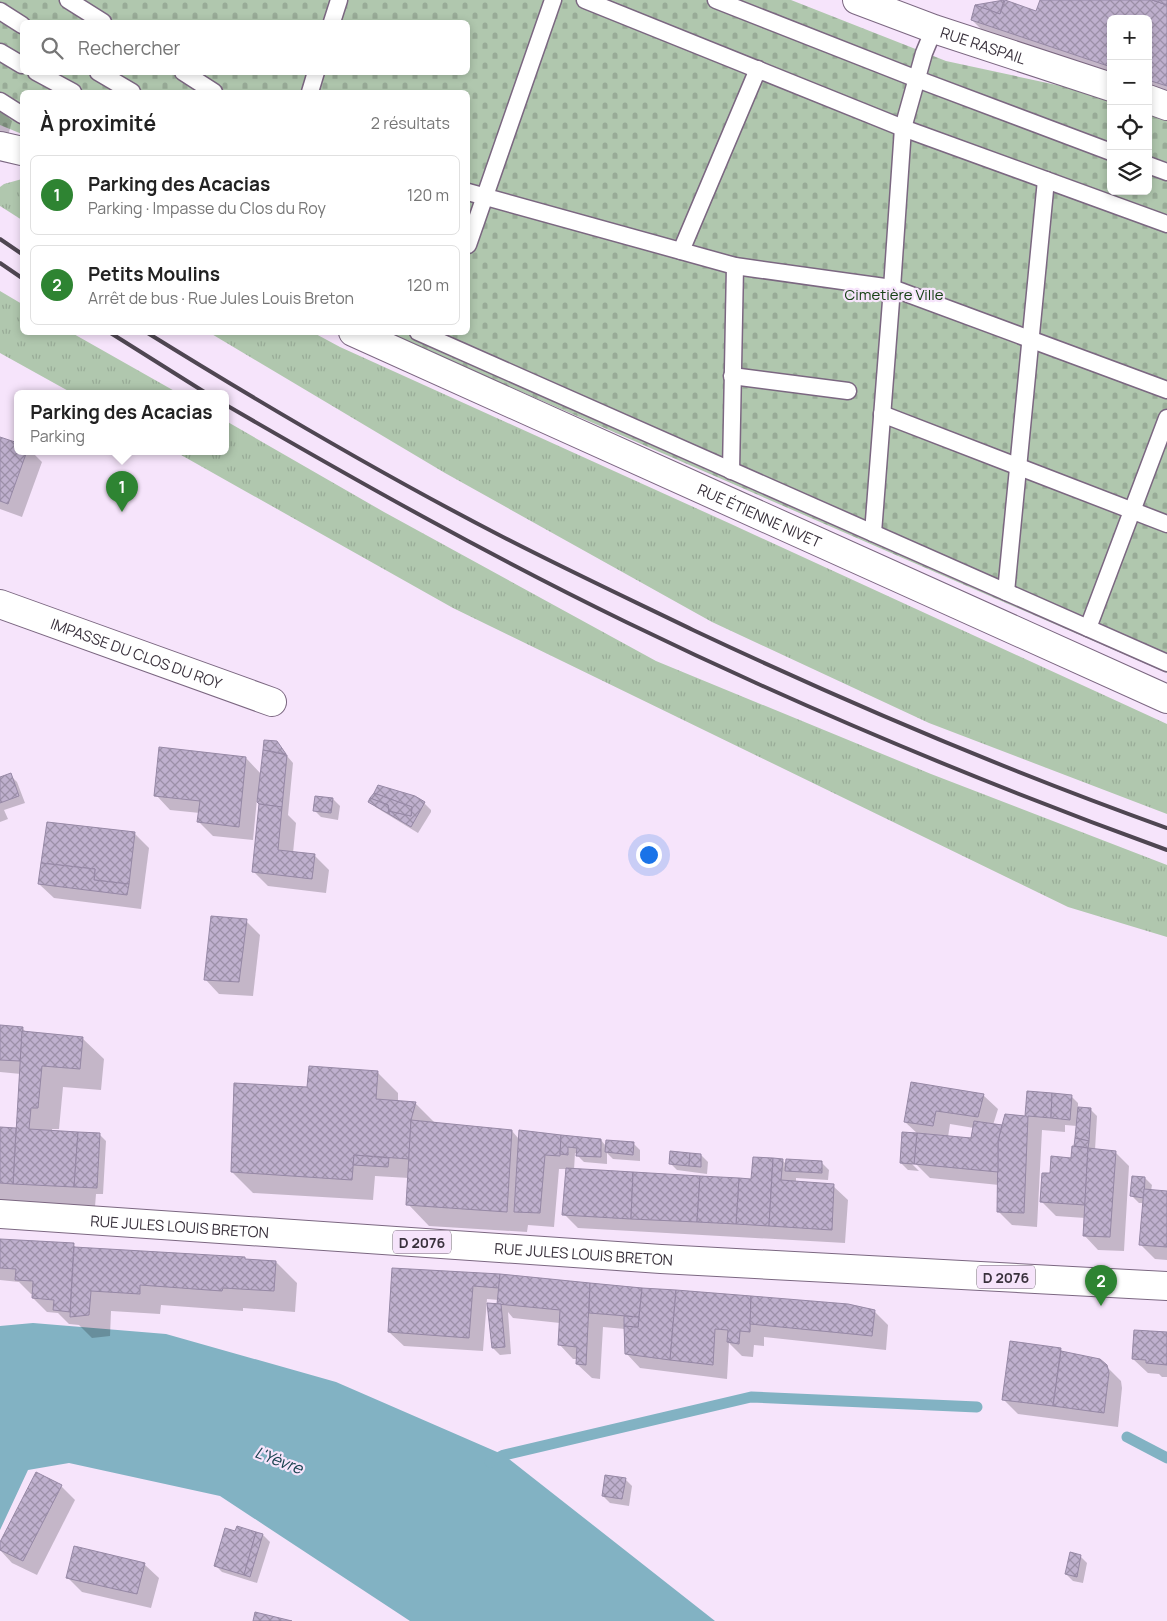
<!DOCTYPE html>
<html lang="fr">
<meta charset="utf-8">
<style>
body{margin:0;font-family:Manrope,sans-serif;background:#f2f2f2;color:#222}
.controls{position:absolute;right:15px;top:15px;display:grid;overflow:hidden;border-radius:8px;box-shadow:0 2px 8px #0003}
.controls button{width:45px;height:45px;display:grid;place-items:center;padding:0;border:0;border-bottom:1px solid #e0e0e0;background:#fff;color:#222;font:25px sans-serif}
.you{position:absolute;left:648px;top:854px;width:18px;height:18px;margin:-12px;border:4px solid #fff;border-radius:50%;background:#1a73e8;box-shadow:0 0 0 8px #1a73e833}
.badge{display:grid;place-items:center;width:32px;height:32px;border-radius:50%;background:#2e8432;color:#fff;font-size:16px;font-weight:700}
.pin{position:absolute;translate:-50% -41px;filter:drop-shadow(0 1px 2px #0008)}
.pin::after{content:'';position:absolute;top:26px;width:18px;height:15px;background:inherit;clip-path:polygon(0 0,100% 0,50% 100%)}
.popup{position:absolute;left:14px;top:390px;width:215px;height:65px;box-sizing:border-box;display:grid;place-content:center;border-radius:8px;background:#fff;filter:drop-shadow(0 1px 4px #0005);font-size:16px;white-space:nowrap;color:#767676}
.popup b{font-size:19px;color:#222}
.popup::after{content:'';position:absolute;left:50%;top:100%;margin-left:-10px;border:10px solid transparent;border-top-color:#fff}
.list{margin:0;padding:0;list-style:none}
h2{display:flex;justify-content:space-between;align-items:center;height:65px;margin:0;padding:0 20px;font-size:21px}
h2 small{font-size:16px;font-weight:400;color:#767676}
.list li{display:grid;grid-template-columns:32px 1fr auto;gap:15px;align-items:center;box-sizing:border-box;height:80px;margin:0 10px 10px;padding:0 10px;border:1px solid #e0e0e0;border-radius:8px}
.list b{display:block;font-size:19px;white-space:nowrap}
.list p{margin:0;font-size:16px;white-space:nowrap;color:#767676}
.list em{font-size:16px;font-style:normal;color:#767676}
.icon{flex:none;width:28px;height:28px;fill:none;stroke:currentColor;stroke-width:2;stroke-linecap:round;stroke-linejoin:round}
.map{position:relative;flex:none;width:1167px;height:1621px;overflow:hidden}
.search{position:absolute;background:#fff;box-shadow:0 2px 8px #0003;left:20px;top:20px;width:450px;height:55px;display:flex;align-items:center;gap:12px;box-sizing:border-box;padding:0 18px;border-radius:8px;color:#767676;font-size:19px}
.panel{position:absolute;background:#fff;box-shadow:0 2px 8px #0003;left:20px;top:90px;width:450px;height:245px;border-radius:8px}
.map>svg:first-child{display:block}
</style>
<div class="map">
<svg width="1167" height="1621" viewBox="0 0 1167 1621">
<defs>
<pattern id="grass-tufts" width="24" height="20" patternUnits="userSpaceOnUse" patternTransform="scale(1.25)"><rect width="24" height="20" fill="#b0c7ae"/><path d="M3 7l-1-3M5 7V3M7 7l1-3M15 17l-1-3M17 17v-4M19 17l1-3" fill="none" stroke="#98ab97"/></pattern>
<pattern id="cemetery-stones" width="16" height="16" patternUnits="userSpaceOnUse" patternTransform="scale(1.25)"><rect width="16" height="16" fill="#b0c7ae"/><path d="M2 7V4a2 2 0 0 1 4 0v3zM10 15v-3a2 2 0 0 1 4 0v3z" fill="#98ab97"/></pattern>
<pattern id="building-cross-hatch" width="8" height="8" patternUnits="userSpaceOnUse" patternTransform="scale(1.25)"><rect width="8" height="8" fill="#bfb0ce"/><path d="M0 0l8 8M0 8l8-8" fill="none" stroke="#9c90a8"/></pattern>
</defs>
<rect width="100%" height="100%" fill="#f6e4fb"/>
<!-- grass -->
<g fill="url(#grass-tufts)">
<polygon points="22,179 22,220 0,206 0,187 4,184"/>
<polygon points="0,291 22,304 22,332 72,333 178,393 72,393 0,353"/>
<polygon points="210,333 314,333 340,347 731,524 1167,724 1167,814 929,723 712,622 445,473"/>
<polygon points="226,421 384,512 656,661 931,774 1167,865 1167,937 1068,907 453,608 174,451 226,451"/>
</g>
<!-- cemetery -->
<path fill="url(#cemetery-stones)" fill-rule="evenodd" d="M0,0H791L946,61L1094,93L1111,99V191H1148V111L1167,117V673L386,333L468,332V92H22V134L0,125ZM22,22H468V72H22Z"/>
<!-- water -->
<polygon fill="#82b2c3" points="33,1323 166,1334 336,1382 504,1455 715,1621 410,1621 220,1496 69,1463 28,1470 0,1530 0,1326"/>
<!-- shadow -->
<g fill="#0003" fill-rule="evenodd">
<polygon points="1041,0 1167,0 1167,103 1148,97 1148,19 1111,19 1111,84 999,47 972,20 976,6 1005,1 1037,12"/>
<polygon points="0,110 12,121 8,136 0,133"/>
<polygon points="0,438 18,445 18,451 31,451 42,462 22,517 0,509"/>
<polygon points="265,741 276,743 293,763 288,815 296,823 293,853 314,855 329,870 326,893 268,886 253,871 260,804 257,799 253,840 213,836 199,822 200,813 170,810 156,795 246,758 261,774"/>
<polygon points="10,775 17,782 25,803 4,810 8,819 0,822 0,779"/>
<polygon points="333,799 340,806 338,820 321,817 314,810"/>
<polygon points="370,802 424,803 431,810 431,812 418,833 377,808"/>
<polygon points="134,833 149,848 141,909 54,898 39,884"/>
<polygon points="246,921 260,935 253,996 219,994 205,979"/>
<polygon points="0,1026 22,1028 27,1033 82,1038 104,1059 101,1090 63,1087 59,1129 52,1129 52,1131 99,1134 106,1141 103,1194 96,1194 95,1207 0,1202 0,1128 18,1130 21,1074 0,1072"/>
<polygon points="377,1072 398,1093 398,1102 415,1103 436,1124 512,1131 519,1139 601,1140 606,1146 633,1143 640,1150 640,1161 613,1159 607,1153 607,1164 584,1162 578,1156 578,1154 575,1153 574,1170 752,1180 782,1160 787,1165 822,1163 829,1170 828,1180 796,1178 796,1182 833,1186 848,1200 845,1243 578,1228 564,1214 567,1169 559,1169 554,1227 528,1225 527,1232 429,1226 408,1204 409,1178 375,1176 373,1200 253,1193 232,1172 309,1088"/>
<path d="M912,1083L983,1095L998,1109L993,1125L1003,1127L1071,1096L1078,1103V1108L1090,1109L1097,1116L1095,1150L1115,1152L1129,1166L1124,1251L1098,1250L1084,1235L1085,1218L1056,1216L1041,1201L1051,1175L1072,1159L1078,1148L1076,1146L1077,1126L1065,1125V1132L1042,1130L1037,1227L1012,1225L998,1211L999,1185L930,1178L915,1163H911L919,1171L908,1170L901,1163L918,1134L905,1122ZM950,1124L974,1128L972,1140L948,1137Z"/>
<polygon points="701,1155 708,1162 707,1174 677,1170 670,1163"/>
<polygon points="1145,1178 1152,1185 1151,1191 1167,1192 1167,1260 1155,1259 1141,1245 1144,1203 1139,1203 1132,1196"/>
<polygon points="0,1241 73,1245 77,1248 244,1258 247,1261 276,1262 297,1283 295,1312 243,1308 243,1311 161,1305 160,1314 111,1311 110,1336 92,1338 79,1325 69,1324 58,1313 47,1312 33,1298 33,1294 31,1294 19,1282 0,1280"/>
<polygon points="394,1269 500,1276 847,1305 874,1311 888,1325 886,1350 764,1337 764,1346 754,1345 753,1357 742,1356 729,1343 727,1379 640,1368 626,1353 625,1329 603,1327 600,1379 592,1378 577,1364 577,1359 573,1359 559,1344 560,1323 513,1318 508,1312 511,1354 500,1355 493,1348 499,1300 487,1299 483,1351 404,1346 389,1332"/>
<polygon points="1167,1333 1167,1377 1162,1377 1159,1374 1148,1373 1133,1359"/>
<polygon points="1060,1349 1064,1353 1106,1366 1121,1381 1122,1388 1118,1427 1018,1414 1003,1399"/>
<polygon points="625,1479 632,1486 629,1506 610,1503 603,1496"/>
<polygon points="61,1486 75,1500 37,1575 12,1563 0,1550 0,1545"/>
<polygon points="238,1527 263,1535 270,1542 257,1583 222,1572 215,1565"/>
<polygon points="1080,1556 1087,1563 1083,1583 1073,1581 1066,1574"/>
<polygon points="144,1564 159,1578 151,1608 82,1592 67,1577"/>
</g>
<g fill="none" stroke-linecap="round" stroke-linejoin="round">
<!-- stream -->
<g stroke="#82b2c3" stroke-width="11">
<polyline points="1127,1437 1167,1458"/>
<polyline points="490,1462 504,1455 751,1397 977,1407"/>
</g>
</g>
<!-- building -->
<g fill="url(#building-cross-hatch)" stroke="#9688a5">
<polygon points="1004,0 1000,14 975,5"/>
<polygon points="1005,0 1036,11 1040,0 1152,0 1167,5 1167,86 1148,80 1148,19 1111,19 1111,67 971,20 975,5 1000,14"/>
<polygon points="1152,0 1167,0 1167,5"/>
<polygon points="0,437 18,443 18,451 27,451 8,504 0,501"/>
<polygon points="264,740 277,741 286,754 263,750"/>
<polygon points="159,747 246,757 239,827 197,822 200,801 154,796"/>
<polygon points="263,750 287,755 282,807 259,804 257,802"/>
<polygon points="11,773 19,796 0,803 0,777"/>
<polygon points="378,785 415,796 425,802 411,827 389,814 389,811 411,816 412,807 374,793"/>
<polygon points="374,793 412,807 411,816 389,811 388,805 370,798"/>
<polygon points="315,796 333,798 331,813 313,811"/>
<polygon points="370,798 388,805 389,814 368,802"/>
<polygon points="259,804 282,807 278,850 315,854 312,879 252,872"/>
<polygon points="47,822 135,832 129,884 94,880 95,869 41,863"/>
<polygon points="41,863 95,869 94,880 129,884 127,895 38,884"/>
<polygon points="211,916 247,919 239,982 204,980"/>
<polygon points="0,1025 23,1027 20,1061 0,1060"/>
<polygon points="22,1031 83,1037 80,1069 42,1066 38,1108 31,1108 29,1129 78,1132 74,1187 13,1184"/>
<polygon points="309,1066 378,1071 376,1099 416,1102 411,1120 409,1159 354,1155 352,1180 231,1172 234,1083 307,1087"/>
<polygon points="911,1082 984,1094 978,1117 936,1111 933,1126 904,1122"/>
<polygon points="1027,1091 1052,1093 1051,1118 1028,1116 1024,1213 997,1212 998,1141 1002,1125 1005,1114 1025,1116"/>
<polygon points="1052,1093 1072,1095 1070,1120 1051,1118"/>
<polygon points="1078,1107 1091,1108 1089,1141 1075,1138"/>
<polygon points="411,1120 512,1130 507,1212 406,1205"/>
<polygon points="974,1121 1002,1125 998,1141 998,1172 914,1164 917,1133 971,1138"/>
<polygon points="0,1127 16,1128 13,1184 0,1183"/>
<polygon points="519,1130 561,1135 560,1156 545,1155 540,1213 514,1212"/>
<polygon points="78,1132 100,1133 97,1188 74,1187"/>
<polygon points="902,1132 917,1133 914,1164 900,1163"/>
<polygon points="561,1135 601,1139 601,1157 576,1156 577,1148 568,1147 568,1155 560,1154"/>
<polygon points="1075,1138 1089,1141 1088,1148 1074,1146"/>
<polygon points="606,1140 634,1142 633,1155 605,1152"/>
<polygon points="1072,1146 1088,1148 1085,1205 1040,1202 1042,1173 1050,1173 1051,1156 1071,1158"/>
<polygon points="1088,1148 1116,1151 1110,1237 1083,1236"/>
<polygon points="670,1151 690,1153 689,1166 669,1164"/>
<polygon points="690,1153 701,1154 701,1167 689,1166"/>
<polygon points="354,1155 389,1158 388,1167 353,1165"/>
<polygon points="753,1157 773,1158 769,1226 736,1224 739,1178 751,1179"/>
<polygon points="773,1158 783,1159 781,1180 834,1184 832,1230 769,1226"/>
<polygon points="786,1159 822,1161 822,1173 785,1171"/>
<polygon points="566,1168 633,1172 631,1219 562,1215"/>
<polygon points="633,1172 700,1176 697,1222 631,1219"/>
<polygon points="700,1176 739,1178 736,1224 697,1222"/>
<polygon points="1132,1176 1145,1177 1144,1198 1130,1196"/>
<polygon points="1144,1189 1167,1191 1167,1247 1139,1245"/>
<polygon points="0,1239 74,1243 70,1312 53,1310 54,1300 32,1298 33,1281 15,1280 16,1269 0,1268"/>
<polygon points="74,1247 245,1257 245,1259 276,1261 274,1291 223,1288 222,1291 140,1285 140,1294 91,1291 89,1315 70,1317"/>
<polygon points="392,1268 500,1274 499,1288 473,1286 469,1338 388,1332"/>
<polygon points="500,1274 590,1283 586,1365 576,1364 577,1347 558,1345 560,1310 497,1304"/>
<polygon points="590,1283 642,1288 639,1317 589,1313"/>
<polygon points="642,1288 676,1290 670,1360 625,1354 624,1326 638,1327"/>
<polygon points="676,1290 751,1296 750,1332 740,1331 739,1344 727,1342 728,1330 715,1329 713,1365 670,1360"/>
<polygon points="751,1296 848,1304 875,1310 872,1336 750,1324"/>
<polygon points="487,1303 501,1304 505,1347 492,1348"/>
<polygon points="624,1316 639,1317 638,1327 624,1326"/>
<polygon points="1134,1330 1167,1332 1167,1365 1146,1363 1146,1360 1132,1359"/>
<polygon points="1010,1341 1061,1348 1053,1406 1002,1400"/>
<polygon points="1061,1351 1100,1359 1107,1365 1109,1373 1104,1413 1053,1406"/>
<polygon points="36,1472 62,1485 23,1561 0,1550 0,1542"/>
<polygon points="605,1475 626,1478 622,1499 602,1496"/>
<polygon points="237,1526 256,1532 244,1575 214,1566 225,1528 235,1531"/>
<polygon points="256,1532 263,1534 250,1577 244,1575"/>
<polygon points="74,1546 145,1563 137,1594 66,1578"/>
<polygon points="1070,1552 1081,1555 1077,1577 1065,1574"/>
<polygon points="255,1612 292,1621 253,1621"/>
</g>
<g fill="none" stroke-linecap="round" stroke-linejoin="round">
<defs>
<g id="service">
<polyline points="68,0 103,22"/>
<polyline points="585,0 903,128 1167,224"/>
<polyline points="716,0 917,79 1111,152"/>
<polyline points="0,11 22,25"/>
<polyline points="332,22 339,0"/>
<polyline points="0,52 22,65"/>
<polyline points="36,72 73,92"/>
<polyline points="98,72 132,92"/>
<polyline points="183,72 214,92"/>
<polyline points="310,92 316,72"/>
<polyline points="0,101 22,115"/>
<polyline points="1148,165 1167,172"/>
<polyline points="468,192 735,266 892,288 1167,390"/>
<polyline points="468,245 553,0"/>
<polyline points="681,251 758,69"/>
<polyline points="418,332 1167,663"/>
<polyline points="732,376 848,391"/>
<polyline points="882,414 1167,524"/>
<polyline points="731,471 735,266"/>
<polyline points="873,533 892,288 903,128 924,53 934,29"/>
<polyline points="1006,592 1046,180"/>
<polyline points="1088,628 1167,418"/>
</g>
<g id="minor">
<path id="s1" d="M857,0L934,29L1111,87"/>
<polyline points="1148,99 1167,106"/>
<polyline points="0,146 22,151"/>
<path id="s2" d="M353,332L1167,699"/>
<path id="s3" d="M0,604L272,702"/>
</g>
<g id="primary">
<path id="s4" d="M0,1214L661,1259L1167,1286"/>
</g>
</defs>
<!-- service casing -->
<use href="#service" stroke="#7b6781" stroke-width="19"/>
<!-- minor casing -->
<use href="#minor" stroke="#7b6781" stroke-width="30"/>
<!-- primary casing -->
<use href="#primary" stroke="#7b6781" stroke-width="30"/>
<!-- service -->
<use href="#service" stroke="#fff" stroke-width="16"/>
<!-- minor -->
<use href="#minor" stroke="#fff" stroke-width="28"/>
<!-- primary -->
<use href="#primary" stroke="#fff" stroke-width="28"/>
<!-- rail -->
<g stroke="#4f4652" stroke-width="4">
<polyline points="0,239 22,254"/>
<polyline points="0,263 22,278"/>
<polyline points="109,332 206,393"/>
<path d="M146,332C262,404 381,474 503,537C565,569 629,599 693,630C848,703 1005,770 1167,828"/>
<path d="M226,405C357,481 490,556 626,622C803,708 983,783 1167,850"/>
</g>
</g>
<g text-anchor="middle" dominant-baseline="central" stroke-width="4.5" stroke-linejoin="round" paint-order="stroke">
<!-- shield labels -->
<g fill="#f6e4fb" stroke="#726775" stroke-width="1">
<rect x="393" y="1230.5" width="58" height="23" rx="4"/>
<rect x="977" y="1265.5" width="58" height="23" rx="4"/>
</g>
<g font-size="14" font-weight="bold" fill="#39313c">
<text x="422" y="1242">D 2076</text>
<text x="1006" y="1277">D 2076</text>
</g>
<!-- street labels -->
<g font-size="15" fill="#39313c" stroke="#f6e4fb">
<text stroke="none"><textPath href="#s1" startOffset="134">RUE RASPAIL</textPath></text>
<text stroke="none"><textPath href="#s2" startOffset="446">RUE ÉTIENNE NIVET</textPath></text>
<text stroke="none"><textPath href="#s3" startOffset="145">IMPASSE DU CLOS DU ROY</textPath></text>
<text stroke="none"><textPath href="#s4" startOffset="180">RUE JULES LOUIS BRETON</textPath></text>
<text stroke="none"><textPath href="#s4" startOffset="585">RUE JULES LOUIS BRETON</textPath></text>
</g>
<!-- park labels -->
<g font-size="15" fill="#174115" stroke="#f6e4fb">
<text x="894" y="294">Cimetière Ville</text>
</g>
<!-- water labels -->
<g font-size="16" font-style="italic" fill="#17414e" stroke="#f6e4fb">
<text transform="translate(279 1460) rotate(21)">L'Yèvre</text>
</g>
</g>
</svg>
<div class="controls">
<button>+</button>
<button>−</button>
<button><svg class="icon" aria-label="locate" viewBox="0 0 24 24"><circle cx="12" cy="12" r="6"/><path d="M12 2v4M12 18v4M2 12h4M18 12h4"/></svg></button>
<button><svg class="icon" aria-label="layers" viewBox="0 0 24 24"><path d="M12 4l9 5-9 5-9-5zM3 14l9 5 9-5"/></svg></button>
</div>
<div class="you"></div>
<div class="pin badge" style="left:122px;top:512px">1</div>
<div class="popup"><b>Parking des Acacias</b>Parking</div>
<div class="pin badge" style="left:1101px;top:1306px">2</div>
<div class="search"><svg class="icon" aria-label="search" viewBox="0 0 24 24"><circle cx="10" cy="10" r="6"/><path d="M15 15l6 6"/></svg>Rechercher</div>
<section class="panel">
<h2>À proximité<small>2 résultats</small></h2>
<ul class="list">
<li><span class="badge">1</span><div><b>Parking des Acacias</b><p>Parking · Impasse du Clos du Roy</p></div><em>120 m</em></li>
<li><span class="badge">2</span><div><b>Petits Moulins</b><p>Arrêt de bus · Rue Jules Louis Breton</p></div><em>120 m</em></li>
</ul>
</section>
</div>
